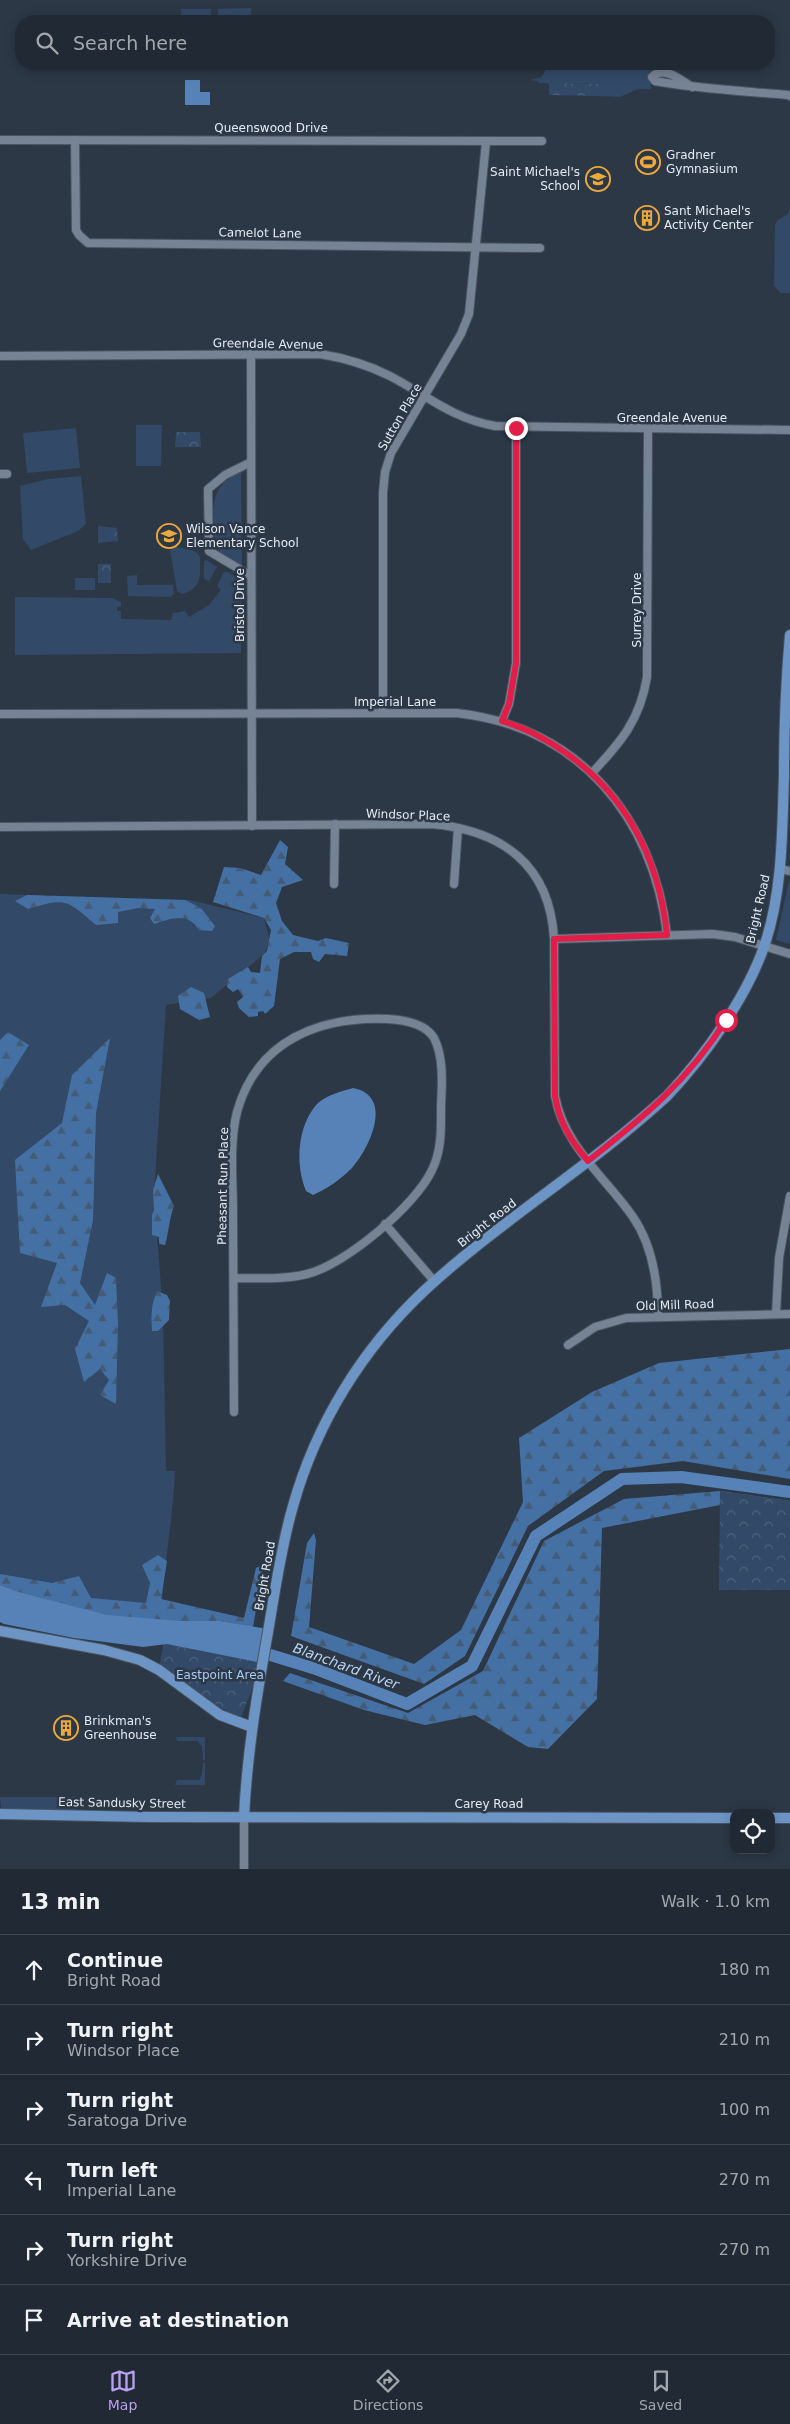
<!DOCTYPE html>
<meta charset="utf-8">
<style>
body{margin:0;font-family:"DejaVu Sans",sans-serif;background:#29323c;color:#f1f3f6}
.controls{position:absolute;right:15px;bottom:15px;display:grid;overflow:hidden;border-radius:10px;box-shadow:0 2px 12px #0003}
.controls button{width:45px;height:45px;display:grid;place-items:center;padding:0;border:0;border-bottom:1px solid #3e464f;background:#212a34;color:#f1f3f6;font:25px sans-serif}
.stop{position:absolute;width:15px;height:15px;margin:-11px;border:4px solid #e11d48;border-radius:50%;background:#fff}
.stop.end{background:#e11d48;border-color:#fff;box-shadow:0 1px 5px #0008}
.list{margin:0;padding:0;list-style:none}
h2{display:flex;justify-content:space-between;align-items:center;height:65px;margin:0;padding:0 20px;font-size:21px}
h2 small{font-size:16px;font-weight:400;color:#a2a7ac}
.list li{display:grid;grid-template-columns:32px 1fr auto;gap:15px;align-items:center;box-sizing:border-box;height:70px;padding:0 20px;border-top:1px solid #3e464f}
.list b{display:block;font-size:19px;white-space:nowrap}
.list p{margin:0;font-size:16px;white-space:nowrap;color:#a2a7ac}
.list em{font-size:16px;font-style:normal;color:#a2a7ac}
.icon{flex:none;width:28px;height:28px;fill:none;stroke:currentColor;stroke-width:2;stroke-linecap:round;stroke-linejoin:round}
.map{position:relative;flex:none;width:790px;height:1869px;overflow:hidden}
.search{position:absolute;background:#212a34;box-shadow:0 2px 12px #0003;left:15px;right:15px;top:15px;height:55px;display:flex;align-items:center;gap:12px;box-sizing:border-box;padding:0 18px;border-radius:20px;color:#a2a7ac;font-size:19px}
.sheet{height:485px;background:#212a34}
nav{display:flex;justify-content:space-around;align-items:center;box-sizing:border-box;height:70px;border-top:1px solid #3e464f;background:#212a34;font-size:14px;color:#a2a7ac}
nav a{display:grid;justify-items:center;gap:2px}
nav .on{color:#bca0f2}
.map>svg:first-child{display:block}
</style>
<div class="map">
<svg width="790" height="1869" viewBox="0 0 790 1869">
<defs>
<pattern id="forest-firs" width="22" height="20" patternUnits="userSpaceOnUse" patternTransform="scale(1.25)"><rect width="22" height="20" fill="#4570a4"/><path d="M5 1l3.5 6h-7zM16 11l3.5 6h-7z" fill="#445b76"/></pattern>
<pattern id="park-crowns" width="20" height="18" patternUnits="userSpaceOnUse" patternTransform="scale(1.25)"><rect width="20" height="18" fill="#324967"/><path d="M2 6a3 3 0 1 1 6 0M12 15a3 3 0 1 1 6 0" fill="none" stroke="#50637d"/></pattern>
</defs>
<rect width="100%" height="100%" fill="#2c3846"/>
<!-- grass -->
<g fill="#324967">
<polygon points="251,8 251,21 218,21 218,9"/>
<rect x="181" y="9" width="30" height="12"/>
<rect x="548" y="18" width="66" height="3"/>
<polygon points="548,64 656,64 649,72 651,89 638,89 620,97 598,96 598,84 539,83 537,81 530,80 542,77"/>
<polygon points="790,206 790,293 781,293 774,286 775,225 778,220 788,214"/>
<polygon points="136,425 162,425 161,466 136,466"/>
<polygon points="76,428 80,468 27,473 23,433"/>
<path d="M239,472H241L242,567C233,561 223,557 217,548C214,543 214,532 214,525C213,498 214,486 239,472Z"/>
<polygon points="81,476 86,524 78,531 31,550 23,539 20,486 48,479"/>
<path d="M176,547C183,548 195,549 199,555C201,558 200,563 200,567C201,581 197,590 182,594L177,591L170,550Z"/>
<polygon points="207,560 217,567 209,581 204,579 204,561"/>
<polygon points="224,572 227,572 242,580 241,653 15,655 15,597 112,598 121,602 121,607 117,607 117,611 121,611 121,619 171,620 173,613 185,611 189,617 209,605 221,590 217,586"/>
<polygon points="137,575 137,585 173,585 174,594 170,597 128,596 127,576"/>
<rect x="75" y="578" width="20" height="12"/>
<polygon points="790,877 790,944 776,940"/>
<path d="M0,894L190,900L264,918L270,941L264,954L211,998L166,1005L154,1194L163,1313L166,1471H175C173,1525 161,1578 161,1632L0,1598Z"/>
<polygon points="176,1737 205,1737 205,1760 203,1760 202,1746 197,1741 177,1741"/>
<polygon points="203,1763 205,1763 205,1785 175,1785 177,1780 199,1780 202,1775"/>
<polygon points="0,1797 81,1797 82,1803 74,1810 1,1809"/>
</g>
<!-- forest -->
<g fill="url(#forest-firs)">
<polygon points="280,840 288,847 285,864 303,880 282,887 276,903 282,921 293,935 318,941 326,938 349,943 347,956 325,954 319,962 313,959 311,952 294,952 280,959 274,1006 265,1014 263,1011 258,1012 258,1016 249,1017 239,1008 237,1002 243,997 238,989 233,992 227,987 228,979 248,967 251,972 260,973 262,956 267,951 271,930 264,918 213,902 224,867 240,868 261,875"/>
<path d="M27,895L185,900L201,908L215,926L212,931L199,930C188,912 172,918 154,924L150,918L155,909L138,908L118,912V923L96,925C67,900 66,897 28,909L15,901Z"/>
<polygon points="191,987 204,993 210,1017 199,1020 180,1009 178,996"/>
<polygon points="8,1032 29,1045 0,1091 0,1040"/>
<polygon points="110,1038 96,1113 93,1220 80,1283 95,1305 107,1273 116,1278 118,1324 116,1404 100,1395 109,1380 100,1369 84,1382 75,1349 89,1321 65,1305 41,1307 57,1263 20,1253 15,1160 62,1123 72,1075"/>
<path d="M158,1174L174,1206C169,1219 169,1232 165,1245L159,1244V1237L152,1235V1215L154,1210L153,1190Z"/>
<path d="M157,1291L167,1295L170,1301L169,1320L158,1331H152C151,1316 151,1305 157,1291Z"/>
<polygon points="790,1349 790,1479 683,1461 604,1471 528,1526 465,1656 424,1684 291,1636 307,1543 314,1533 316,1540 309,1627 414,1664 461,1630 523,1502 519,1438 592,1392 659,1363"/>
<polygon points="720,1491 790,1501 790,1514 720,1505 602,1528 597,1699 548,1749 528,1747 475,1715 425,1725 364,1710 283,1681 290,1673 408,1713 483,1671 544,1541 624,1499"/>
<polygon points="158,1555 167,1561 161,1599 244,1618 256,1568 264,1564 253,1627 220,1621 170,1621 108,1616 19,1592 0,1585 0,1574 52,1583 79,1576 91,1598 146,1603 150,1583 142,1565"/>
</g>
<!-- park -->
<g fill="url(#park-crowns)">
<polygon points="549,83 598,84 598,96 549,95"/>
<polygon points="176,432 200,432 201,447 175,447"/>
<polygon points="98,526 117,528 118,541 98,543"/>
<rect x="98" y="564" width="13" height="19"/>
<polygon points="720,1491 790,1501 790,1590 719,1590"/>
<polygon points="165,1633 262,1663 239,1723 159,1670"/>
</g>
<!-- water -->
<g fill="#5682b7">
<polygon points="185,80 200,80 200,92 210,92 210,105 185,105"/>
<path d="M353,1088C395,1096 369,1149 352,1168C341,1179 327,1189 313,1195L306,1191C295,1164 297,1125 318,1103C327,1095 342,1091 353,1088Z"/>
<polygon points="0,1585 19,1592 107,1615 180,1621 220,1621 268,1629 262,1663 167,1644 143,1647 128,1645 74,1638 4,1624 0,1622"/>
</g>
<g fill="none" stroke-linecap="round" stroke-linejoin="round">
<!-- river -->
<polyline stroke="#5682b7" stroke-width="12" points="254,1650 313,1668 407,1704 472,1666 536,1536 622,1479 681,1477 790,1492"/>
<defs>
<g id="minor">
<path d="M692,87C681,80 663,65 652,77L655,81C699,89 744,91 788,95L790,96"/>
<polyline points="0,140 542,141"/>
<polyline points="75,140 76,230 79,235 88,243 540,248"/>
<polyline points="251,354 252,826"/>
<path d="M0,356L320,354C345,358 368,365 390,376C428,396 451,418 495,426L790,430"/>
<polyline points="251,462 225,475 208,489 209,551 251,576"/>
<polyline points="0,474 7,474"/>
<polyline points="383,713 383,493 385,472 391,453 461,334 469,314 486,142"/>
<path d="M0,714L456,713C578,726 654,817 667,935"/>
<polyline points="502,721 509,704 516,663 516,427"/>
<path d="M592,773C621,742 640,720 647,677L648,429"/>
<path d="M0,827L431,824C501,830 550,864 554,939L555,1096C564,1146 606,1178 633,1217C653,1246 658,1283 658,1317"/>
<polyline points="780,869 790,871"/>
<polyline points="334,884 335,824"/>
<polyline points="454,884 458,828"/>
<polyline points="554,939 713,934 735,937 790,954"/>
<polyline points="385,1224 435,1282"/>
<path d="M234,1278C258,1278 283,1280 307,1274C345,1265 416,1205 432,1170C442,1150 441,1128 441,1106C442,1085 444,1057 434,1038C425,1023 404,1020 388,1019C320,1016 257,1040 237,1112C229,1144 233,1181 233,1214C233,1280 234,1346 234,1412"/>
<polyline points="776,1314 779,1258 790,1196"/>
<polyline points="568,1345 595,1327 626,1318 790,1314"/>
<polyline points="244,1817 244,1869"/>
</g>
<g id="major">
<polyline points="0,1631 104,1650 140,1660 159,1670 220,1715 252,1727"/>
<polyline points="0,1814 149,1817 734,1818"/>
<path d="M244,1817C247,1754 257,1694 268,1632C275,1591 281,1547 293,1506C316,1424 362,1349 425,1290C501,1220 591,1166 667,1096C705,1056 747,997 765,944C783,889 782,832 784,775C784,728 786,681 790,635"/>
<polyline points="771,1818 790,1818"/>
</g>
</defs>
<!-- minor casing -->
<use href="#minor" stroke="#4a5460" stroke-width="10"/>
<!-- major casing -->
<use href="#major" stroke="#4a5460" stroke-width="12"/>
<!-- minor -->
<use href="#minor" stroke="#768394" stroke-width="8"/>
<!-- major -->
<use href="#major" stroke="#6c95c6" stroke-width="10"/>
</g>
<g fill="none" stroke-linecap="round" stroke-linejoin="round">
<!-- route -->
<path stroke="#e11d48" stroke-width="6" d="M516,428V663L509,704L502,721C520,726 538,735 554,745C623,788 659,856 667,935L554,939L555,1096C559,1122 571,1141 588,1161C645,1116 687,1082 726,1020"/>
</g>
<!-- icons -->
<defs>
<symbol id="stadium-ring" viewBox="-11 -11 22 22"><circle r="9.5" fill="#2c3846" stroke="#eda83c" stroke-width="1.5"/><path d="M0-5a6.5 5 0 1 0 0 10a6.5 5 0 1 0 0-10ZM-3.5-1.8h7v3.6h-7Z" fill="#eda83c"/></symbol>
<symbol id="school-ring" viewBox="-11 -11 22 22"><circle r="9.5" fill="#2c3846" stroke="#eda83c" stroke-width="1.5"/><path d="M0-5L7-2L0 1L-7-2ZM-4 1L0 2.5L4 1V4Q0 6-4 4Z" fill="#eda83c"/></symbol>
<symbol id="building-ring" viewBox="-11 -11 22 22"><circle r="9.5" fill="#2c3846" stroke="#eda83c" stroke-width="1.5"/><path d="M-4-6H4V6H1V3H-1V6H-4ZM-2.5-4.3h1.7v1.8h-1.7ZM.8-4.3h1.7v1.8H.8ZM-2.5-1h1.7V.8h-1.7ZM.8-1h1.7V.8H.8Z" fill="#eda83c"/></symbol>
</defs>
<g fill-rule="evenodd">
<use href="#stadium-ring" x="634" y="148" width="28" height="28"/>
<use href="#school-ring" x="584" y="165" width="28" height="28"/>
<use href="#building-ring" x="633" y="204" width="28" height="28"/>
<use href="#school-ring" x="155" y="522" width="28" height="28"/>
<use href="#building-ring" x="52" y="1714" width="28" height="28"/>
</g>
<g text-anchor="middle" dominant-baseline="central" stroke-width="5" stroke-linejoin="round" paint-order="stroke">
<!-- street labels -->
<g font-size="12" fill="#e4ebf4" stroke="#2c3846">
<text x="271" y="128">Queenswood Drive</text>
<text transform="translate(260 233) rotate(1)">Camelot Lane</text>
<text transform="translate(268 344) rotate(1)">Greendale Avenue</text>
<text transform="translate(400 417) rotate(-60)">Sutton Place</text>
<text x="672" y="418">Greendale Avenue</text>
<text transform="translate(240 605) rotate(-90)">Bristol Drive</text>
<text transform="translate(637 610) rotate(-90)">Surrey Drive</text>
<text x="395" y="702">Imperial Lane</text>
<text transform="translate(408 815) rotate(2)">Windsor Place</text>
<text transform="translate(758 909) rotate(-77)">Bright Road</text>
<text transform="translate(223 1186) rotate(-89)">Pheasant Run Place</text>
<text transform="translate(487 1223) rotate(-38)">Bright Road</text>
<text transform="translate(675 1305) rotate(-2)">Old Mill Road</text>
<text transform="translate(265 1576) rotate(-80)">Bright Road</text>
<text transform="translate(122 1803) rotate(1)">East Sandusky Street</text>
<text x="489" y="1804">Carey Road</text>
</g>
<!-- poi labels -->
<g font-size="12" fill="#e4ebf4" stroke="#2c3846" text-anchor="start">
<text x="666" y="155">Gradner<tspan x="666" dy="14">Gymnasium</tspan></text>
<text x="580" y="172" text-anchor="end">Saint Michael's<tspan x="580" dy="14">School</tspan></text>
<text x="664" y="211">Sant Michael's<tspan x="664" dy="14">Activity Center</tspan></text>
<text x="186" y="529">Wilson Vance<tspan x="186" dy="14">Elementary School</tspan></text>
<text x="84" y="1721">Brinkman's<tspan x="84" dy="14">Greenhouse</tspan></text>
</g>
<!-- park labels -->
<g font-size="12" fill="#a6cbf8" stroke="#2c3846">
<text x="220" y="1675">Eastpoint Area</text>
</g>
<!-- water labels -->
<g font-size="14" font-style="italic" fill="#bcd4f3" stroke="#2c3846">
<text transform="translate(346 1666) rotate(20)">Blanchard River</text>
</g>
</g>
</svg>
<div class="controls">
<button><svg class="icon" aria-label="locate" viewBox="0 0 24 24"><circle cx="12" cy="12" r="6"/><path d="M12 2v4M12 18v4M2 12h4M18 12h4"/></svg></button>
</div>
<div class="stop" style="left:726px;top:1020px"></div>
<div class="stop end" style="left:516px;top:428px"></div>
<div class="search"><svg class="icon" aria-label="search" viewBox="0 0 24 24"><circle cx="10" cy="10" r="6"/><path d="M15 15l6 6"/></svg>Search here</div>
</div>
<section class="sheet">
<h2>13 min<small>Walk · 1.0 km</small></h2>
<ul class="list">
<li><svg class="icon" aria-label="ahead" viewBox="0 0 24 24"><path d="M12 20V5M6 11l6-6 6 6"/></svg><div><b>Continue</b><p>Bright Road</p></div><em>180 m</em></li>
<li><svg class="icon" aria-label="right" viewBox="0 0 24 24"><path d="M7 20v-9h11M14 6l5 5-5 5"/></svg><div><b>Turn right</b><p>Windsor Place</p></div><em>210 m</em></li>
<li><svg class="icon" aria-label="right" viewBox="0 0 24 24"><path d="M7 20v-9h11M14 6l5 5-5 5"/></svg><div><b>Turn right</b><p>Saratoga Drive</p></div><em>100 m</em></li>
<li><svg class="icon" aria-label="left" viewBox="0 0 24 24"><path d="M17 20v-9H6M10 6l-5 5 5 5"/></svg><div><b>Turn left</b><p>Imperial Lane</p></div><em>270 m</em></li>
<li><svg class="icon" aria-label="right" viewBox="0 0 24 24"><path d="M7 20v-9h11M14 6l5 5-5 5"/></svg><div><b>Turn right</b><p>Yorkshire Drive</p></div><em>270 m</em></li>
<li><svg class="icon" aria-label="arrive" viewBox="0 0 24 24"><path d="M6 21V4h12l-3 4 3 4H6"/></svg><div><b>Arrive at destination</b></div></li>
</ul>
</section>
<nav>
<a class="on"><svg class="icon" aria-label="map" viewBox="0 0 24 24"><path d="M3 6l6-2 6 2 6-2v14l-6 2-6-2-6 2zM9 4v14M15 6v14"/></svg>Map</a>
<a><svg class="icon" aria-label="directions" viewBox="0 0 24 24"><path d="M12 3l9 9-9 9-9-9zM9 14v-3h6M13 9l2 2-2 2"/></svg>Directions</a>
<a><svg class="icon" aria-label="saved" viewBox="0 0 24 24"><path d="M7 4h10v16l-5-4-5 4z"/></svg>Saved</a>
</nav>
